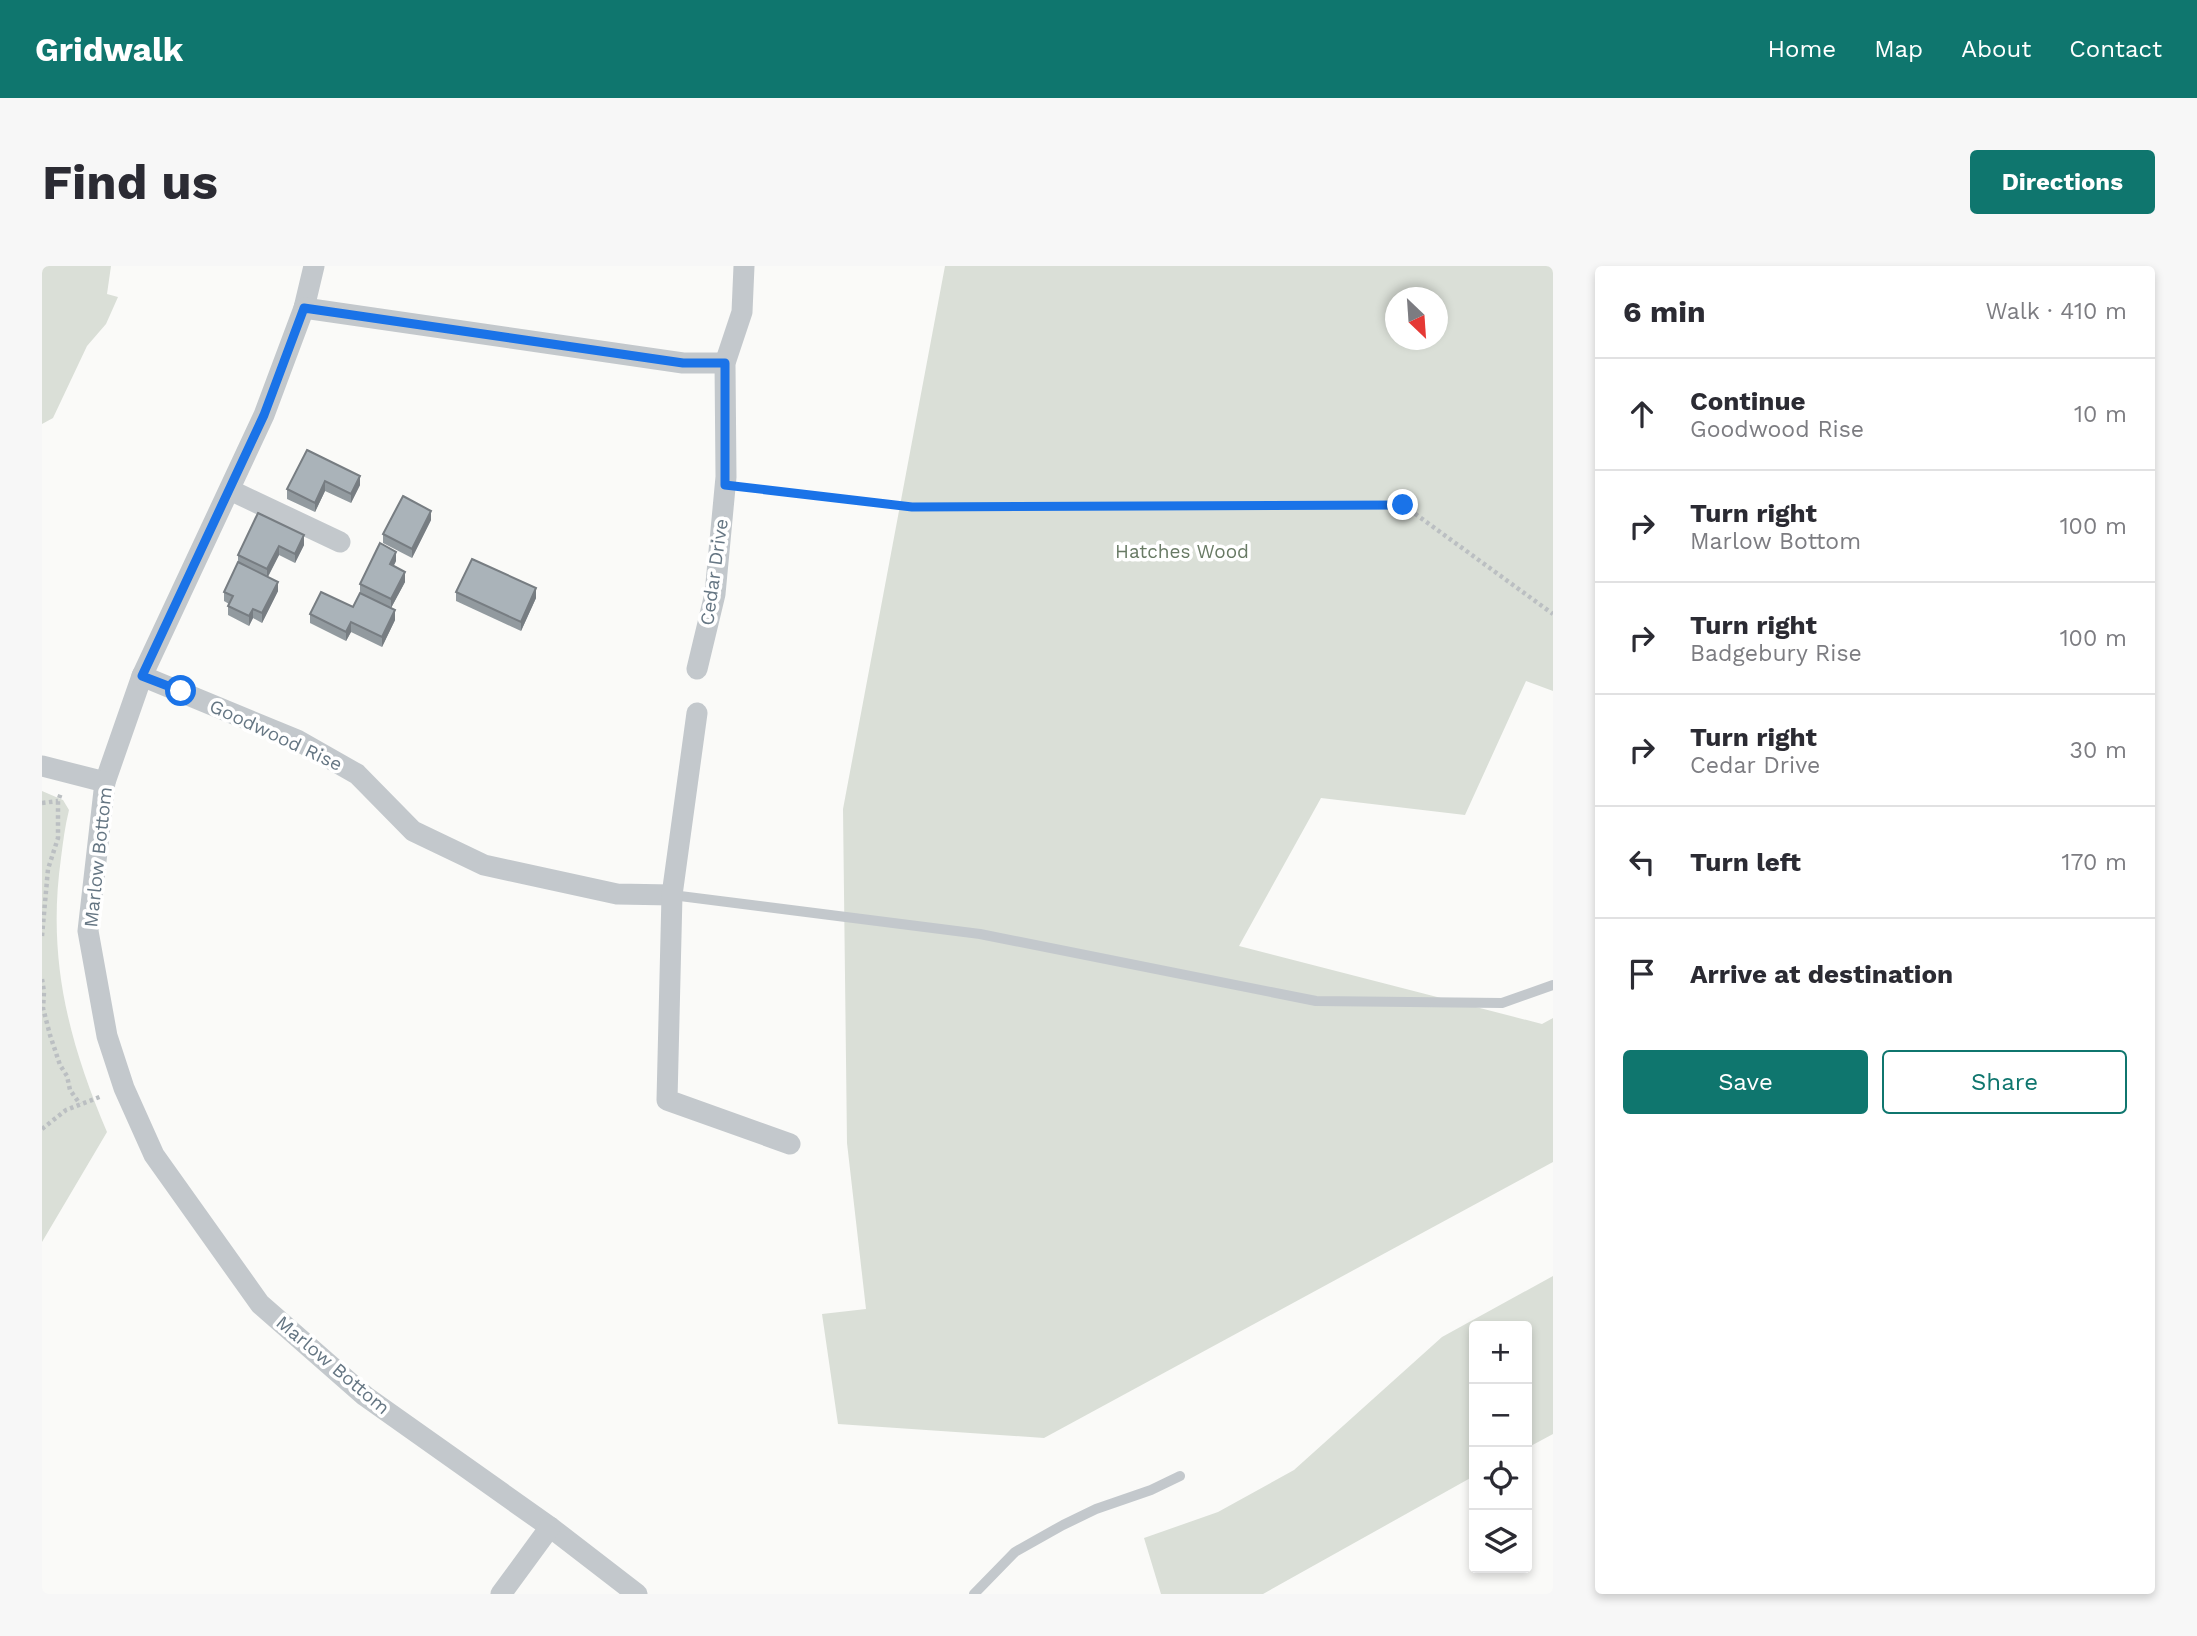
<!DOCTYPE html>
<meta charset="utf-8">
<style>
body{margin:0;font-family:"Work Sans",sans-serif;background:#f7f7f7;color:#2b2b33}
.controls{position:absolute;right:21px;bottom:21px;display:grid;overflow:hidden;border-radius:7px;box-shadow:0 4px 10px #0003}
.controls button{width:63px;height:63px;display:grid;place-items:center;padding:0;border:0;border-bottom:2px solid #e1e1e2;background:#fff;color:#2b2b33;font:35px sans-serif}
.compass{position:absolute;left:1343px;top:21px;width:63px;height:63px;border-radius:50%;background:#fff;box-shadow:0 4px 10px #0003;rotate:155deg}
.stop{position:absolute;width:21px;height:21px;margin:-16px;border:5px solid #1a73e8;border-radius:50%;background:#fff}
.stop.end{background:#1a73e8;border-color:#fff;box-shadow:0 2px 7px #0008}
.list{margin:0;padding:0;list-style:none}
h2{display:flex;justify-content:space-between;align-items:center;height:91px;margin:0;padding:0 28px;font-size:30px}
h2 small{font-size:23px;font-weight:400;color:#7c7c81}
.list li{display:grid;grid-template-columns:46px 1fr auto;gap:21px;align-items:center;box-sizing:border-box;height:112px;padding:0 28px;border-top:2px solid #e1e1e2}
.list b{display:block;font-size:26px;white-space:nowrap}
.list p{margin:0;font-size:23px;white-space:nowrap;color:#7c7c81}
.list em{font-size:23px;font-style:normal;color:#7c7c81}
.actions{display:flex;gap:14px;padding:21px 28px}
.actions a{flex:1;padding:16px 0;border:2px solid #0f766e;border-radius:7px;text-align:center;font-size:24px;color:#0f766e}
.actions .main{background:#0f766e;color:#fff}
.icon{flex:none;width:38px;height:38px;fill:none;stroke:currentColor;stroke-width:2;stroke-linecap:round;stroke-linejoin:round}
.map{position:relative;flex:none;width:1511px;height:1328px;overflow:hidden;border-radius:7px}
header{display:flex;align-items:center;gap:42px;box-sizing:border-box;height:98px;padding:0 35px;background:#0f766e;color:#fff}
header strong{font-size:33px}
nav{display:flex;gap:38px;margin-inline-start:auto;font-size:24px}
.intro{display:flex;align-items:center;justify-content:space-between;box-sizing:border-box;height:168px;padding:0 42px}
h1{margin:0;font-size:49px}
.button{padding:18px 32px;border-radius:7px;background:#0f766e;color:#fff;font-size:24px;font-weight:700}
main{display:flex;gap:42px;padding:0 42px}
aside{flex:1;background:#fff;border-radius:7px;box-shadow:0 4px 10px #0003}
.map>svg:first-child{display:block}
</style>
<header>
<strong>Gridwalk</strong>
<nav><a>Home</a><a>Map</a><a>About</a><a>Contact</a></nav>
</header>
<div class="intro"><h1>Find us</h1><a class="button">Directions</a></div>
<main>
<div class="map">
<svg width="1511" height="1328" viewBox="0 0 1511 1328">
<rect width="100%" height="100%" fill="#fafaf8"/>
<!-- green -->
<g fill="#dadfd7" fill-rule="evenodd">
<polygon points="0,0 69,0 65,28 76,31 64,58 45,80 11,152 0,158"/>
<path d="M903,0H1511V425L1484,415L1423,549L1279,532L1197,680L1500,758L1511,752V896L1002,1172L796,1158L780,1048L824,1043L805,877L801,543ZM1353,32H1395V74H1353Z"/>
<path d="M0,525L21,534L27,544C23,560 21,576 19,592C5,692 26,774 65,866L0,976Z"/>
<polygon points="1511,1010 1511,1168 1485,1182 1485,1060 1432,1060 1432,1210 1221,1328 1119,1328 1102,1272 1176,1246 1252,1204 1400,1071"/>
</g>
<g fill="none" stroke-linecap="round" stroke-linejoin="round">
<!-- path -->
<g stroke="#bbbfc2" stroke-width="4.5" stroke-dasharray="3.5 3.5" stroke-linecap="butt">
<polyline points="705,221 870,241 1361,239 1511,348"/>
<polyline points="0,537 16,535"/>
<polyline points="0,670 6,603 16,572 16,535 19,527"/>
<polyline points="0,713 2,726 1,742 8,769 18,799 25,810 28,824 38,838"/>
<polyline points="0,863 24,844 60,830"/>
</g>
<!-- service -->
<g stroke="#c3c8cc" stroke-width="10">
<polyline points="630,629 938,668 1274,735 1460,737 1511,719"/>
<polyline points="932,1328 973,1286 1021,1259 1054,1243 1109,1224 1138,1210"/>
</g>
<!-- minor -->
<g stroke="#c3c8cc" stroke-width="21">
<polyline points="272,0 262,42 222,149 100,410 63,516 46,665 65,770 82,822 112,889 218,1038 323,1130 508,1261 595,1328"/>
<polyline points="262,42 641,97 683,97"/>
<polyline points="188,224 298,276"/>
<polyline points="655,403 673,328 684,211 683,97 700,46 702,0"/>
<polyline points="100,410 255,474 315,508 371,565 442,599 575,628 630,629"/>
<polyline points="655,447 630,629 625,834 748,878"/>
<polyline points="0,500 63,516"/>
<polyline points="459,1328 508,1261"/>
</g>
</g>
<!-- wall -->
<g fill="#929a9f">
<polygon points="265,184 318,219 309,237 283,225 273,246 245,233 245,223"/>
<polygon points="216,247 262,279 253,297 237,289 226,311 236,325 220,357 211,352 207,360 186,349 186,340 187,338 182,335 182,326 196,296 196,289"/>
<polygon points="389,254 370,292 341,277 341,268"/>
<polygon points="354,295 351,300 363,316 349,342 353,354 340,381 309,366 304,375 268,357 268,348 311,341 318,327 318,318"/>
<polygon points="414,326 494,332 479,365 414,335"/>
</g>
<!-- shaded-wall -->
<g fill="#777d82">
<polygon points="318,210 318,219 309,237 309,228"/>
<polygon points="283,215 283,225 273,246 273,237"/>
<polygon points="389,245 389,254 370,292 370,283"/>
<polygon points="262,269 262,279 253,297 253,288"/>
<polygon points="237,280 237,289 225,312 225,303"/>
<polygon points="354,286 354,295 348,308 348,298"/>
<polygon points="363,306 363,316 349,342 349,333"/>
<polygon points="236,316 236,325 220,357 220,347"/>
<polygon points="494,322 494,332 479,365 479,356"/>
<polygon points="211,343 211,352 207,360 207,350"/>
<polygon points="353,344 353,354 340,381 340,371"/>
<polygon points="309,356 309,366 304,375 304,366"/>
</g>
<!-- building -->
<g fill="#aab3b9" stroke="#777d82" stroke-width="2">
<polygon points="265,184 318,210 309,228 283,215 273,237 245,223"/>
<polygon points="361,230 389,245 370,283 341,268"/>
<polygon points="216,247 262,269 253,288 237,280 225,303 196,289"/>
<polygon points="338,277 354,286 348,298 363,306 349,333 318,318"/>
<polygon points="430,293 494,322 479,356 414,326"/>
<polygon points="196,296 236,316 220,347 211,343 207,350 186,340 191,330 182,326"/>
<polygon points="279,326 311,341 318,327 353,344 340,371 309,356 304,366 268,348"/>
</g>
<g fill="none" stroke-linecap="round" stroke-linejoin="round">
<!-- route -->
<polyline stroke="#1a73e8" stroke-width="9" points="139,425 100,410 222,149 262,42 641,97 683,97 683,219 870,241 1361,239"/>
</g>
<g text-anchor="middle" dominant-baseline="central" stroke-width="7" stroke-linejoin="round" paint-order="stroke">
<!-- park labels -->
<g font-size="19" fill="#687a64" stroke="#fff">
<text x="1140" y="285">Hatches Wood</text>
</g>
<!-- street labels -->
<g font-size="19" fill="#657683" stroke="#fff">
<text transform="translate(672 306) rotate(-82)">Cedar Drive</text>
<text transform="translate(234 469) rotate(25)">Goodwood Rise</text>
<text transform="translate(56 591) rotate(-84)">Marlow Bottom</text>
<text transform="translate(291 1099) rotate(40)">Marlow Bottom</text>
</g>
</g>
</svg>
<div class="controls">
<button>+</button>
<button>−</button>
<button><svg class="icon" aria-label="locate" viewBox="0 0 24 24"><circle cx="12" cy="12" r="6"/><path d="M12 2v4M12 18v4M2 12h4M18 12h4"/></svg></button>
<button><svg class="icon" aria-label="layers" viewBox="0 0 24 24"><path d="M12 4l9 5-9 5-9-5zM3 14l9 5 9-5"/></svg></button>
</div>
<svg class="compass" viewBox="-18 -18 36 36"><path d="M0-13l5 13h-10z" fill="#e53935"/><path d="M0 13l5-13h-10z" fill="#7c7c81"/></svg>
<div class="stop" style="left:139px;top:425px"></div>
<div class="stop end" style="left:1361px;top:239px"></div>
</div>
<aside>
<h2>6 min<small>Walk · 410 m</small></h2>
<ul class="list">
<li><svg class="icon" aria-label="ahead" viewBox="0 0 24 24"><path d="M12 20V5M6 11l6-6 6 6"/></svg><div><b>Continue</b><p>Goodwood Rise</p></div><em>10 m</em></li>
<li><svg class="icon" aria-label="right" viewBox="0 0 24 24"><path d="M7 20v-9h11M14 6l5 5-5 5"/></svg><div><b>Turn right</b><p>Marlow Bottom</p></div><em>100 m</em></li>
<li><svg class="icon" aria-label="right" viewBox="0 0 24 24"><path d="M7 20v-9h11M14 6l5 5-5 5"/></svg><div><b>Turn right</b><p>Badgebury Rise</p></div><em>100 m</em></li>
<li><svg class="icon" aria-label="right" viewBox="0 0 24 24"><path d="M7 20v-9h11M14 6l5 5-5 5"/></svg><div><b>Turn right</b><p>Cedar Drive</p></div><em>30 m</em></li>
<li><svg class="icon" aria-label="left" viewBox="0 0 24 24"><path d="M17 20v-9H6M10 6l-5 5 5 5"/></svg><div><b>Turn left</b></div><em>170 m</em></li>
<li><svg class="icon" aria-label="arrive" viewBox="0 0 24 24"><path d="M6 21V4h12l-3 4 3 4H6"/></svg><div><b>Arrive at destination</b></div></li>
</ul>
<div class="actions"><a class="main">Save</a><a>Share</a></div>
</aside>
</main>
